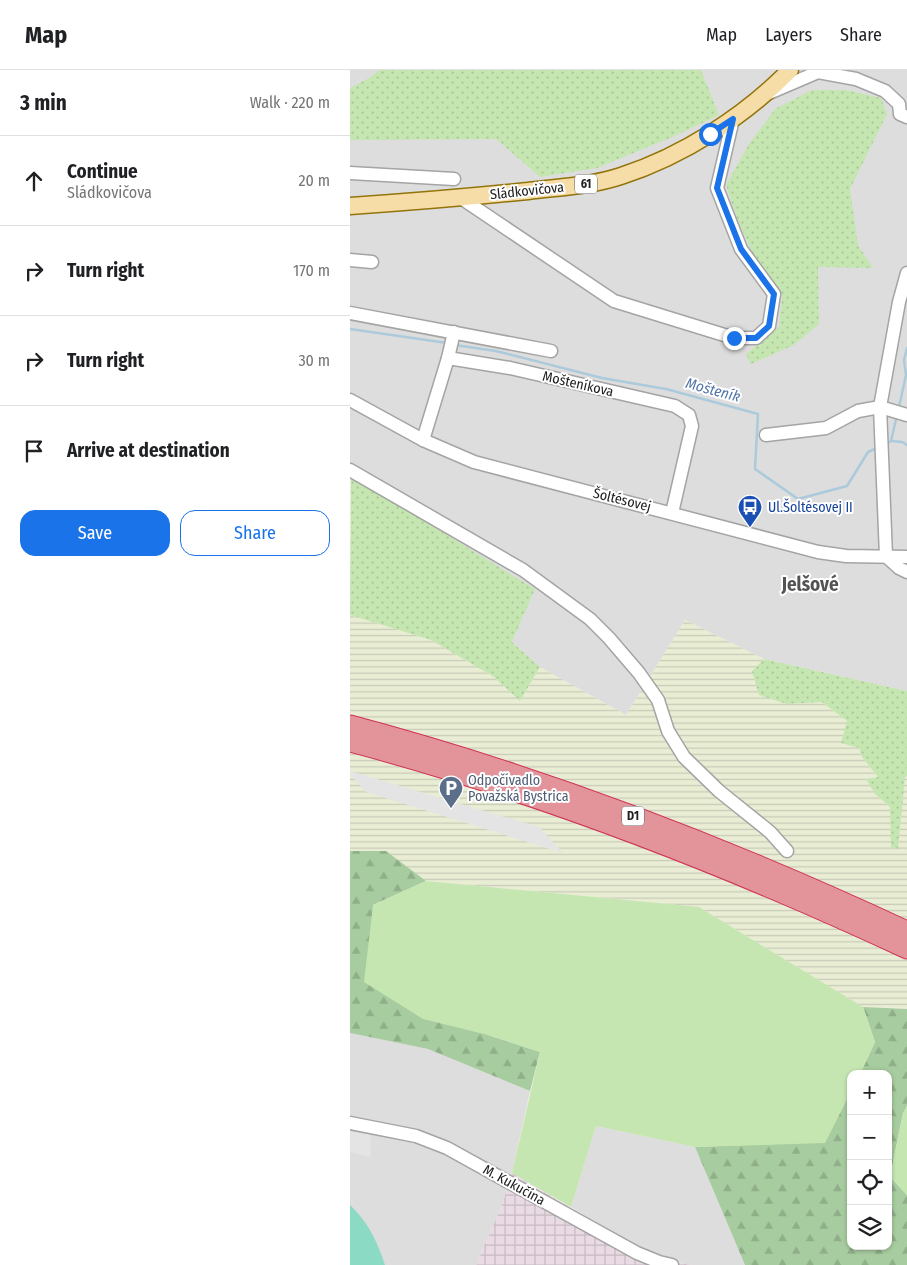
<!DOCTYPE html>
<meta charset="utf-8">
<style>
body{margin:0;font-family:"Fira Sans Condensed",sans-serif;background:#f2f2f2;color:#202124}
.controls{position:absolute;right:15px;bottom:15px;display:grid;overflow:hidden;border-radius:10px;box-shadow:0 1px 4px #0004}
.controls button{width:45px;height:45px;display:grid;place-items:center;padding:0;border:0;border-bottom:1px solid #e0e0e0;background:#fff;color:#202124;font:25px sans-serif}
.stop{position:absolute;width:15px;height:15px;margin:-11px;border:4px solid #1a73e8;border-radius:50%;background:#fff}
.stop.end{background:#1a73e8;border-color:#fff;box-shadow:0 1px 5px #0008}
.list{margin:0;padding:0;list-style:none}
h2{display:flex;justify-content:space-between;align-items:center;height:65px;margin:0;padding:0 20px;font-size:21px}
h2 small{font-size:16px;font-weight:400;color:#757577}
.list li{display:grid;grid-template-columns:32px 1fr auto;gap:15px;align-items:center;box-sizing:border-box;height:90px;padding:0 20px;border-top:1px solid #e0e0e0}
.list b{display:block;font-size:19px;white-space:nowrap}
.list p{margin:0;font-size:16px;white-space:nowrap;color:#757577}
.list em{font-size:16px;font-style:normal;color:#757577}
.actions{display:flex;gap:10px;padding:15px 20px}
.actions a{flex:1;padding:11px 0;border:1px solid #1a73e8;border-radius:15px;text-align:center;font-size:18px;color:#1a73e8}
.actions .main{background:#1a73e8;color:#fff}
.icon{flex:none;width:28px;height:28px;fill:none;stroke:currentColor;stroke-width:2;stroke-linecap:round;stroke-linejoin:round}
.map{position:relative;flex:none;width:557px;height:1195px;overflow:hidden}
header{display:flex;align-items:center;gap:30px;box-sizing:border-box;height:70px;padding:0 25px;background:#fff;border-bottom:1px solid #e0e0e0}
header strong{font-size:24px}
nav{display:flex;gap:28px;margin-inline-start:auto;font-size:18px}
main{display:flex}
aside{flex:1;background:#fff}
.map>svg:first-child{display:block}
</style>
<header>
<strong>Map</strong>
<nav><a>Map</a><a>Layers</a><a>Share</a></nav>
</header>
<main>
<aside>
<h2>3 min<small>Walk · 220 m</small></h2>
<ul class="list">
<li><svg class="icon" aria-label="ahead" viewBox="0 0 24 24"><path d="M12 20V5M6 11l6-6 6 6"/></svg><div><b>Continue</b><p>Sládkovičova</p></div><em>20 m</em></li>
<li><svg class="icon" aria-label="right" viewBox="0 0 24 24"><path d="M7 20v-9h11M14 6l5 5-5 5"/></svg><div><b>Turn right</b></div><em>170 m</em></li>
<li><svg class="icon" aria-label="right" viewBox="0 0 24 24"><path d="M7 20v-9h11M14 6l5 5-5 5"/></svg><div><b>Turn right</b></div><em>30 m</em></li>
<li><svg class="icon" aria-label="arrive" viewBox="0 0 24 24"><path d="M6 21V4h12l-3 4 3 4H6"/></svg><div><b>Arrive at destination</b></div></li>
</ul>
<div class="actions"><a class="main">Save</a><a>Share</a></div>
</aside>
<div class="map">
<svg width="557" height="1195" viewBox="0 0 557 1195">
<defs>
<pattern id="industrial-grid" width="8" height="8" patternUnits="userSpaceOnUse" patternTransform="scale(1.25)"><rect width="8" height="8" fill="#e9dae4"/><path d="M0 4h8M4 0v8" fill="none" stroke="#c8bbc3"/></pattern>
<pattern id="farmland-rules" width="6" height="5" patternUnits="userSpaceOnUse" patternTransform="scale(1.25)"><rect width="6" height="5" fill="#e9edd4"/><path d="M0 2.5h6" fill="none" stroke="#c8cbb6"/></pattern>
<pattern id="grass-dots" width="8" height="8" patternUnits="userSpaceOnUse" patternTransform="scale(1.25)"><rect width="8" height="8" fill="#c5e6b1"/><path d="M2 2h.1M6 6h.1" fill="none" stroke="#a9c598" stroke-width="1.8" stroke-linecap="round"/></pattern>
<pattern id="forest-firs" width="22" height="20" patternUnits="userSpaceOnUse" patternTransform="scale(1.25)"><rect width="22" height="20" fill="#a7cc9f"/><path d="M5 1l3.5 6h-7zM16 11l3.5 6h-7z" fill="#8faf89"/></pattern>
</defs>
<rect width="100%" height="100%" fill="#f0eee7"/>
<!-- residential -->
<g fill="#dedddd">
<polygon points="0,0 557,0 557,621 414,589 335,550 276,645 190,597 162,572 184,519 1,407 0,408"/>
<polygon points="0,963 78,979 180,1021 162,1103 152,1135 126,1195 0,1195"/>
<polygon points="246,1056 345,1077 395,1195 341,1195 304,1187 221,1137"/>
</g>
<!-- industrial -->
<polygon fill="url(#industrial-grid)" points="162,1103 304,1187 341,1195 126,1195 152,1135"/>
<!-- farmland -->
<polygon fill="url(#farmland-rules)" points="0,545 81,570 144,607 170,631 190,597 276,645 335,550 414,589 402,601 437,634 472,632 497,651 512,687 528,707 517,709 525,724 540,737 540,747 555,707 557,706 557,939 513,937 349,837 76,811 36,781 0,781"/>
<!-- grass -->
<g fill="url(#grass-dots)">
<polygon points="29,0 351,0 369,45 320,68 247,98 190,107 146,69 0,70 0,18 21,7"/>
<polygon points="462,20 496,20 531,28 537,44 500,119 508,175 523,198 468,197 469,254 444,275 401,294 396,284 429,257 432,227 403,184 388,151 376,115 399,74 425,39"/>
<polygon points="1,406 185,519 162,572 190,597 170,631 144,607 81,570 0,545"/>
<polygon points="414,589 557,621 557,706 555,707 548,779 541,777 540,737 525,724 516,709 528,707 512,687 509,678 491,673 497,651 472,632 437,634 409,625 402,601"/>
</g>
<!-- forest -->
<g fill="url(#forest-firs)">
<polygon points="0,781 36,781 76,811 23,835 138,965 190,982 180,1021 78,979 0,963"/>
<polygon points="513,937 557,939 557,1036 553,1043 540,1107 557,1125 557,1195 395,1195 345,1077 475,1072 501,1021 501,1176 538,1176 538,1004 510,1004 525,972"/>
</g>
<!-- garden -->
<g fill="#c5e6b1">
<polygon points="76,811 349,837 513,937 525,972 510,1004 501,1004 501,1021 475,1073 345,1077 246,1056 221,1137 162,1103 190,982 138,965 73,949 14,912 23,835"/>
<polygon points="557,1036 557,1125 540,1107 553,1043"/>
</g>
<!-- pitch -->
<path fill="#8bdac4" d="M0,1135C19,1154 26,1169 35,1195H0Z"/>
<!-- parking -->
<g fill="#e4e4e4">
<polygon points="0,701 189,757 213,783 16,722 0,704"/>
<polygon points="0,1057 20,1060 21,1087 0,1082"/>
</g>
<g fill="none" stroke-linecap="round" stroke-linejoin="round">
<!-- stream -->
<g stroke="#abcadb" stroke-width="2.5">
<polyline points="0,259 97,273"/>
<polyline points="105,275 146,281 252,308 316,319 408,344 405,399 448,429 497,416 518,382 527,378"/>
<polyline points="549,337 556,305 554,290 557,278"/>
<polyline points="541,371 552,372 557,375"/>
<polyline points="536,374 541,371 547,345"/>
</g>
<defs>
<g id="minor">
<polyline points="419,23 468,2 506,9 535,21 549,34 550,44 557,47"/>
<polyline points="0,103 104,109"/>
<polyline points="111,128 264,231 384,268 406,268 419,256 424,224 391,179 367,118 383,49"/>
<polyline points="0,190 22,192"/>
<polyline points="557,203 549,232 530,337 536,486 549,498 557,502"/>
<polyline points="0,243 201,281"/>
<polyline points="98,288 104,262"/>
<polyline points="0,330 73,370 124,392 468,482 496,486 557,487"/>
<polyline points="416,365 476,358 508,341 530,337 557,345"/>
<polyline points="73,370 98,288 160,298 325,336 339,345 342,356 322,443"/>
<polyline points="0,400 173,500 240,549 259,568 289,603 308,630 318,661 334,687 369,721 420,762 437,781"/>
<polyline points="0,1053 66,1066 97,1078 287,1183 309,1192 322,1195"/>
</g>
<path id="major" d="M0,136C59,132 119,127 178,121C209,117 241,116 271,106C333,86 395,46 440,0"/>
<g id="highway">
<path d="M0,655C192,706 377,777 557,861"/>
<path d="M0,672C192,723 377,795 557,879"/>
</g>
</defs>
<!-- minor casing -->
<use href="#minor" stroke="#a4a4a4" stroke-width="15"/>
<!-- major casing -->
<use href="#major" stroke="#92740a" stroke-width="19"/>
<!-- highway casing -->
<use href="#highway" stroke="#d03257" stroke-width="21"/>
<!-- minor -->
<use href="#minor" stroke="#fff" stroke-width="12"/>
<!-- major -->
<use href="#major" stroke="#f6dca6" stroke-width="16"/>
<!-- highway -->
<use href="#highway" stroke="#e2949a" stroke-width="19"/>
</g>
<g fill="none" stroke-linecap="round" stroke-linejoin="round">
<!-- route -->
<polyline stroke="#1a73e8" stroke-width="6" points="360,64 383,49 367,118 391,179 424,224 419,256 406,268 384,268"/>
</g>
<!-- icons -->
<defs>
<symbol id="bus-pin" viewBox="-11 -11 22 30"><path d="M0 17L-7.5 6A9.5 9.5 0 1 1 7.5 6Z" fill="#1a4fb4" stroke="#fff"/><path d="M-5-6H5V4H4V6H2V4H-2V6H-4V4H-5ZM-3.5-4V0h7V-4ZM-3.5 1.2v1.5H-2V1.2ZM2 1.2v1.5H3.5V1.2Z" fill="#fff"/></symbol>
<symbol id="parking-pin" viewBox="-11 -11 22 30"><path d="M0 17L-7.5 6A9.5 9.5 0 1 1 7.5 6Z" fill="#5c6f8a" stroke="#fff"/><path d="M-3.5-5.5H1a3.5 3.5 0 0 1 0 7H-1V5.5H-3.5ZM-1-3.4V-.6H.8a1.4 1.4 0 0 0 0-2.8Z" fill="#fff"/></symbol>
</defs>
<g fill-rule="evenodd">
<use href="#bus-pin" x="386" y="423" width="28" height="38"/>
<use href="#parking-pin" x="87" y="704" width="28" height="38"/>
</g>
<g text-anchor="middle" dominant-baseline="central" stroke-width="4" stroke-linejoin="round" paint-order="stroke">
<!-- shield labels -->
<g fill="#fff" stroke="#636363" stroke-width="1">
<rect x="225" y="104.5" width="22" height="19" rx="4"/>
<rect x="272" y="736.5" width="22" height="19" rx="4"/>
</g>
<g font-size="12" font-weight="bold" fill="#202020">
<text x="236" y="114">61</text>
<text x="283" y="746">D1</text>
</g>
<!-- street labels -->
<g font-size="14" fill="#202020" stroke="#fff">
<text transform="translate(177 121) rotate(-6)">Sládkovičova</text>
<text transform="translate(228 314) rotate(13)">Mošteníkova</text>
<text transform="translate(272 430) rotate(14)">Šoltésovej</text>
<text transform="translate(164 1115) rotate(29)">M. Kukučína</text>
</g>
<!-- transit labels -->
<g font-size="14" fill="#164399" stroke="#fff" text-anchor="start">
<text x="418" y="437">Ul.Šoltésovej II</text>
</g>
<!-- service labels -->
<g font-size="14" fill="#4e5e75" stroke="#fff" text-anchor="start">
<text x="118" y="710">Odpočívadlo<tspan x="118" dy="16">Považská Bystrica</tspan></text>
</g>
<!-- water labels -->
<g font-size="15" font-style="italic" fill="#5274aa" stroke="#fff">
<text transform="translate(363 320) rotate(15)">Mošteník</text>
</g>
<!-- district labels -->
<g font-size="19" font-weight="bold" fill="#535353" stroke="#fff">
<text x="460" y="514">Jelšové</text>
</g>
</g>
</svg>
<div class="controls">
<button>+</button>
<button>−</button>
<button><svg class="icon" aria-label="locate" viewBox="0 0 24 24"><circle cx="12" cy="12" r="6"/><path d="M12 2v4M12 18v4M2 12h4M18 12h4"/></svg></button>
<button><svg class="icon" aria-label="layers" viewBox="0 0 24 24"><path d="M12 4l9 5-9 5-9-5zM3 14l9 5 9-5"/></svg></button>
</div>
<div class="stop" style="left:360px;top:64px"></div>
<div class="stop end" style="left:384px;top:268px"></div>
</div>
</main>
